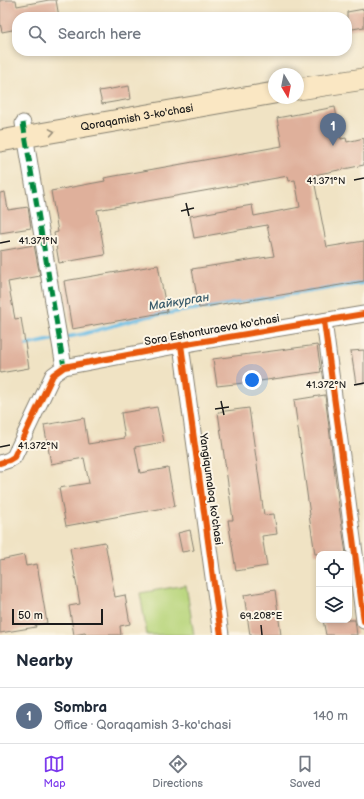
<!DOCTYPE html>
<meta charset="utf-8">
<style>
body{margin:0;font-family:"Balsamiq Sans",sans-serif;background:#f2f2f3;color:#1f2937}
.controls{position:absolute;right:12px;bottom:12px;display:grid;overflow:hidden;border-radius:8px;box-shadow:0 2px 6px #0003}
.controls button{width:36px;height:36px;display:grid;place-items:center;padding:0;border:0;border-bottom:1px solid #e0e1e3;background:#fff;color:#1f2937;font:20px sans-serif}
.compass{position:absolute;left:268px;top:68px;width:36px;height:36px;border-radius:50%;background:#fff;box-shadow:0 2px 6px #0003;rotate:170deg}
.scale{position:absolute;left:12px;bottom:10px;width:91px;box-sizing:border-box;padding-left:4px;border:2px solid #1c1c1c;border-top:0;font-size:11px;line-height:14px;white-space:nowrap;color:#1c1c1c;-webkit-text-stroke:3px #fcf5e5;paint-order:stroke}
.you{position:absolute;left:252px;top:380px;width:14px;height:14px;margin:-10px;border:3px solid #fff;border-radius:50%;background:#1a73e8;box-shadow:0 0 0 6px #1a73e833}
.badge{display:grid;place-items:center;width:26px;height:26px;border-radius:50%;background:#7c3aed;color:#fff;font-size:13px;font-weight:700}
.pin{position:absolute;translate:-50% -33px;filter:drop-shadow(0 1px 2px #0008)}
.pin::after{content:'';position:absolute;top:21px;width:14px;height:12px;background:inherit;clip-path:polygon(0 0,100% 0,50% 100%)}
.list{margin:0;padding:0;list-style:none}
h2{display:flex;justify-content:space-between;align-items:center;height:52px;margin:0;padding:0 16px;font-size:17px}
h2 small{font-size:13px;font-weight:400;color:#747a83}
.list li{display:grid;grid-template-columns:26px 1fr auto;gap:12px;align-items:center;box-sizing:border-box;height:56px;padding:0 16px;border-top:1px solid #e0e1e3}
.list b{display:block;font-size:15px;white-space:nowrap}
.list p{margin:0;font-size:13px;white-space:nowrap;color:#747a83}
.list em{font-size:13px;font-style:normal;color:#747a83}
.icon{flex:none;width:22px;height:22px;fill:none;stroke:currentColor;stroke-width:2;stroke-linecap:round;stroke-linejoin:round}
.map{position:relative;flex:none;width:364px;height:635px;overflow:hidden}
.search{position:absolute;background:#fff;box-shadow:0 2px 6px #0003;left:12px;right:12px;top:12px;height:44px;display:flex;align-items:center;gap:10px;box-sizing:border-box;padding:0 14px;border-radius:16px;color:#747a83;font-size:15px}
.sheet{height:108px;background:#fff}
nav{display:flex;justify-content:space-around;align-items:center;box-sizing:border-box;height:56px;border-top:1px solid #e0e1e3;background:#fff;font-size:11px;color:#747a83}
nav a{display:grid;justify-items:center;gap:2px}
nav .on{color:#7c3aed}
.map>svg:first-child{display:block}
</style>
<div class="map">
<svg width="364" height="635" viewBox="0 0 364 635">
<rect width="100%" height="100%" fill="#fcf5e5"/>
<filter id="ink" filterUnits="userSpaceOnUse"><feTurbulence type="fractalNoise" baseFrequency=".025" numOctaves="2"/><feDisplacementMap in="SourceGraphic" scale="8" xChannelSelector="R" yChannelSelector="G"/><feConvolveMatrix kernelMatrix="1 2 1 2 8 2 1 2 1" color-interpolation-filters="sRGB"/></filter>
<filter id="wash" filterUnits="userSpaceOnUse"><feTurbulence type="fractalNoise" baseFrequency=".012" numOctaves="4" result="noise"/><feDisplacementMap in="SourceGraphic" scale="16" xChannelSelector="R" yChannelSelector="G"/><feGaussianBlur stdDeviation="0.9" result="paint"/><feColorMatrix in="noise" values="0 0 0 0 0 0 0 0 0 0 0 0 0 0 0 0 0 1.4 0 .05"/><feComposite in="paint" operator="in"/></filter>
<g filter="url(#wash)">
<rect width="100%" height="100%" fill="#f0e3c4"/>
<!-- green -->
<polygon fill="#b8d57b" stroke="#6a784c" points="186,585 194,635 147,635 140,593"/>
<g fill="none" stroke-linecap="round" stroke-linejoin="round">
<!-- stream -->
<g stroke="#69bce5" stroke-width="3.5">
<polyline points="62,338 83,334 145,317 364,283"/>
<polyline points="21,346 56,339"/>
</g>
</g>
<g id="blocks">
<!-- building -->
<g fill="#dfb09b">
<polygon points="0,0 16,0 17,6 49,0 56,0 59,17 17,17 17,29 2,32 0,22"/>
<polygon points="364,9 364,27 347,30 347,12"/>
<polygon points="129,86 131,99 102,104 99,91"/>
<polygon points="335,107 341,139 346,138 347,142 364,138 364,165 314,175 315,185 327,247 364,241 364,281 269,297 239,302 239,301 199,308 192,269 274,256 267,225 194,238 190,216 252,205 254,216 300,207 295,180 289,181 288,176 97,210 105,255 59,263 54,233 58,232 51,191 105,181 104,178 282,146 277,118"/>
<polygon points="5,192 8,210 28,207 31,228 0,233 0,193"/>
<polygon points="34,245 40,276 8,282 15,319 21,318 29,368 0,373 0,251"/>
<polygon points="158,265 167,312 72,329 64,281"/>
<polygon points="317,345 321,372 253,382 217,386 213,359"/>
<polygon points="364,350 364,383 356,384 351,351"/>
<polygon points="325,395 338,499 346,554 315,554 309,515 310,515 294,400"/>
<polygon points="157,407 164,442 135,447 140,473 168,468 175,506 66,526 59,488 89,483 84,458 51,464 44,425 84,418 88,444 125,438 121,413"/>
<polygon points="249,408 264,515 274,514 277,534 262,536 267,566 236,571 228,520 233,520 218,412"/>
<polygon points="190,530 194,550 182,552 178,533"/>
<polygon points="105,542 115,597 125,595 130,624 120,626 121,635 86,635 85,633 74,635 69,606 80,604 70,548"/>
<polygon points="24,555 26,566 37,564 47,623 35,625 36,627 0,633 0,560"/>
<polygon points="275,590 281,635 250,635 244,595"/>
<polygon points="323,620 355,620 357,635 326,635"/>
</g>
</g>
</g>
<g filter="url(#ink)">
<use href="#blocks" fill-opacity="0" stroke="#868070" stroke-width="1"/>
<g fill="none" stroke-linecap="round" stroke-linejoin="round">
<defs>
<g id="minor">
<polyline points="23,123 64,367"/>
<polyline points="324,321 364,621"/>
<polyline points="181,345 221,635"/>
<polyline points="0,463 9,460 14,457 53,375 64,367 181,345 364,314"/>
</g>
<g id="secondary">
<polyline points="298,89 364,79"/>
<path id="s1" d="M0,141L274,93"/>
</g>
</defs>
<!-- minor casing -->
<use href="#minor" stroke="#868070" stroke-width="17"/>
<!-- secondary casing -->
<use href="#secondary" stroke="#868070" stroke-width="23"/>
<!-- minor -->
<use href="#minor" stroke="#fff" stroke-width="15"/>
<!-- secondary -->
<use href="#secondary" stroke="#fae7c3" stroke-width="21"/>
<!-- quiet -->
<polyline stroke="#00873e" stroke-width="5" stroke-dasharray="10 5" stroke-linecap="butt" points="23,123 64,367"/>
<defs>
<g id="cycleway">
<polyline points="324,321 364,621"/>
<polyline points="181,345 221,635"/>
<polyline points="0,463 9,460 14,457 53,375 64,367 181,345 364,314"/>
</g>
</defs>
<!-- cycleway casing -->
<use href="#cycleway" stroke="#fcf5e5" stroke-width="8"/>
<!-- cycleway -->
<use href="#cycleway" stroke="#e8590c" stroke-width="6"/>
</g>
<!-- one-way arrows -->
<defs><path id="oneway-chevron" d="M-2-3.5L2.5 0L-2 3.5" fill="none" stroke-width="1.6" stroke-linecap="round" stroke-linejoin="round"/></defs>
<use stroke="#968c78" href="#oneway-chevron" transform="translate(52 132) rotate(-10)"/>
</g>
<!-- ticks -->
<path fill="none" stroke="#1c1c1c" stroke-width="1.5" d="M354,180L364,178M186,203L189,216M181,211L194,208M0,243L10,241M354,385L364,383M221,401L224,415M215,409L229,407M0,447L10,445M261,625L262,635"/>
<g text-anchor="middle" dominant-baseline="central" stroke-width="4" stroke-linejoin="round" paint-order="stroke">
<!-- street labels -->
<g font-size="11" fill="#1c1c1c" stroke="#fcf5e5">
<text stroke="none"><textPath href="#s1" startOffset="139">Qoraqamish 3-ko'chasi</textPath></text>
<text transform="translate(212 330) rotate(-10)">Sora Eshonturaeva ko'chasi</text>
<text transform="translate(211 489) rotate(82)">Yangiqumaloq ko'chasi</text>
</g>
<!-- water labels -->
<g font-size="12" font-style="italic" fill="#3b5c6c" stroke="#fcf5e5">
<text transform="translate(179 302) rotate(-9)">Майкурган</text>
</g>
</g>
<g font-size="10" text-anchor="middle" fill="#1c1c1c" stroke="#fcf5e5" stroke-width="4" stroke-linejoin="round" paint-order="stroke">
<text x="326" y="184">41.371°N</text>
<text x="38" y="244">41.371°N</text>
<text x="326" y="388">41.372°N</text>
<text x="38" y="449">41.372°N</text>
<text x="261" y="619">69.208°E</text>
</g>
</svg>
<div class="controls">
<button><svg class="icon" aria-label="locate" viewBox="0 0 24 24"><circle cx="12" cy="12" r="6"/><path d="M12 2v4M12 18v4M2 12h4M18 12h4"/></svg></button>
<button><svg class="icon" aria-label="layers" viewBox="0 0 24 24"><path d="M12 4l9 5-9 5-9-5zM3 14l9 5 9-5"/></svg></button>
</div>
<svg class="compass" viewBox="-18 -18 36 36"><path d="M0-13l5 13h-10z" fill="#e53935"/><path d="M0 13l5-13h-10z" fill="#747a83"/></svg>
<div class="scale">50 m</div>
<div class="you"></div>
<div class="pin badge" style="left:333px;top:146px;background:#5c6f8a">1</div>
<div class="search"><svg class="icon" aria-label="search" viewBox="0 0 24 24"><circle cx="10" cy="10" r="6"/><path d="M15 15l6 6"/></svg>Search here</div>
</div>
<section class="sheet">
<h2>Nearby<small></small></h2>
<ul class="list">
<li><span class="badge" style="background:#5c6f8a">1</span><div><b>Sombra</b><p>Office · Qoraqamish 3-ko'chasi</p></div><em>140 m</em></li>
</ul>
</section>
<nav>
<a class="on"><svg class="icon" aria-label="map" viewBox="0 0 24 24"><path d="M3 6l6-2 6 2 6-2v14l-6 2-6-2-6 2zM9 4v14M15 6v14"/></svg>Map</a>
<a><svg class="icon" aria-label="directions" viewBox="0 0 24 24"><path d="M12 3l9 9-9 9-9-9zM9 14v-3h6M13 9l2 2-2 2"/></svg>Directions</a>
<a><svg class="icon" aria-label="saved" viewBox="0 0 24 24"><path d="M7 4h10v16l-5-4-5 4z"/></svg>Saved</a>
</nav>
